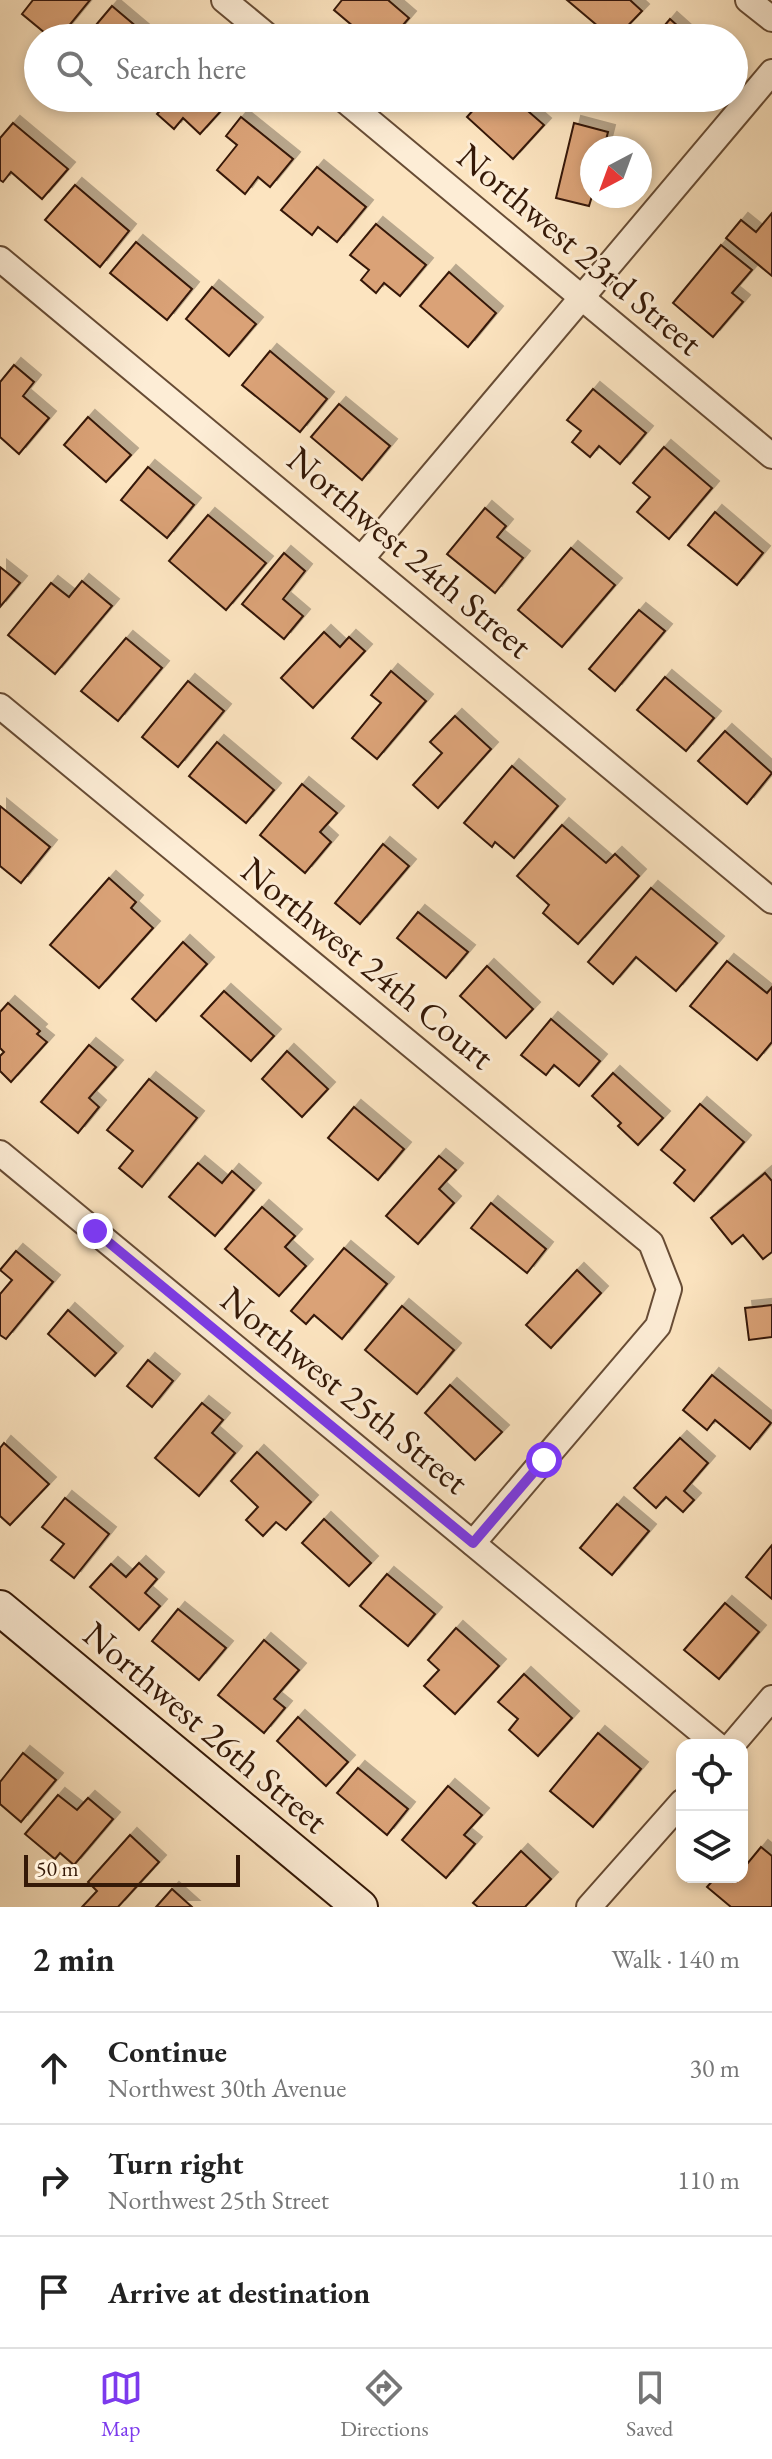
<!DOCTYPE html>
<meta charset="utf-8">
<style>
body{margin:0;font-family:"EB Garamond",serif;background:#f6f6f6;color:#222}
.controls{position:absolute;right:24px;bottom:24px;display:grid;overflow:hidden;border-radius:16px;box-shadow:0 4px 12px #0003}
.controls button{width:72px;height:72px;display:grid;place-items:center;padding:0;border:0;border-bottom:2px solid #e0e0e0;background:#fff;color:#222;font:40px sans-serif}
.compass{position:absolute;left:580px;top:136px;width:72px;height:72px;border-radius:50%;background:#fff;box-shadow:0 4px 12px #0003;rotate:221deg}
.scale{position:absolute;left:24px;bottom:20px;width:216px;box-sizing:border-box;padding-left:8px;border:4px solid #351907;border-top:0;font-size:22px;line-height:28px;white-space:nowrap;color:#351907;-webkit-text-stroke:6px #fdedd6;paint-order:stroke}
.stop{position:absolute;width:24px;height:24px;margin:-18px;border:6px solid #7c3aed;border-radius:50%;background:#fff}
.stop.end{background:#7c3aed;border-color:#fff;box-shadow:0 2px 8px #0008}
.list{margin:0;padding:0;list-style:none}
h2{display:flex;justify-content:space-between;align-items:center;height:104px;margin:0;padding:0 32px;font-size:34px}
h2 small{font-size:26px;font-weight:400;color:#767676}
.list li{display:grid;grid-template-columns:52px 1fr auto;gap:24px;align-items:center;box-sizing:border-box;height:112px;padding:0 32px;border-top:2px solid #e0e0e0}
.list b{display:block;font-size:30px;white-space:nowrap}
.list p{margin:0;font-size:26px;white-space:nowrap;color:#767676}
.list em{font-size:26px;font-style:normal;color:#767676}
.icon{flex:none;width:44px;height:44px;fill:none;stroke:currentColor;stroke-width:2;stroke-linecap:round;stroke-linejoin:round}
.map{position:relative;flex:none;width:772px;height:1907px;overflow:hidden}
.search{position:absolute;background:#fff;box-shadow:0 4px 12px #0003;left:24px;right:24px;top:24px;height:88px;display:flex;align-items:center;gap:20px;box-sizing:border-box;padding:0 28px;border-radius:44px;color:#767676;font-size:30px}
.sheet{height:440px;background:#fff}
nav{display:flex;justify-content:space-around;align-items:center;box-sizing:border-box;height:112px;border-top:2px solid #e0e0e0;background:#fff;font-size:22px;color:#767676}
nav a{display:grid;justify-items:center;gap:4px}
nav .on{color:#7c3aed}
.map>svg:first-child{display:block}
</style>
<div class="map">
<svg width="772" height="1907" viewBox="0 0 772 1907">
<defs>
<filter id="shadow"><feDropShadow dx="7" dy="-7" stdDeviation="0" flood-color="#0004"/></filter>
</defs>
<rect width="100%" height="100%" fill="#fce4c0"/>
<filter id="stains"><feTurbulence type="fractalNoise" baseFrequency=".0025" numOctaves="4"/><feColorMatrix values="0 0 0 0 .2 0 0 0 0 .09 0 0 0 0 .02 0 0 0 .5 -.17"/></filter>
<radialGradient id="worn" r=".72"><stop offset=".6" stop-color="#630" stop-opacity="0"/><stop offset="1" stop-color="#630" stop-opacity=".3"/></radialGradient>
<!-- building -->
<g fill="#daa277" stroke="#351907" stroke-width="2" filter="url(#shadow)">
<polygon points="33,0 90,0 59,38 51,38 22,14"/>
<polygon points="342,0 388,0 409,18 392,38 367,38 334,10"/>
<polygon points="567,0 630,0 642,11 616,38 612,38"/>
<polygon points="112,6 150,38 85,38"/>
<polygon points="670,19 689,36 688,38 654,38"/>
<polygon points="157,98 226,98 230,101 200,134 183,118 174,129 157,114 165,105"/>
<polygon points="484,98 513,98 544,125 513,159 467,117"/>
<polygon points="241,117 293,159 270,187 258,177 245,194 217,170 237,145 226,136"/>
<polygon points="13,123 68,169 42,199 11,172 3,182 0,180 0,138"/>
<polygon points="574,123 608,132 604,148 592,148 592,196 589,206 556,198"/>
<polygon points="317,167 366,207 337,242 318,227 312,235 281,210"/>
<polygon points="75,185 129,231 100,267 45,220"/>
<polygon points="772,213 772,276 726,238 741,220 756,232"/>
<polygon points="376,224 426,265 400,296 384,283 376,293 361,280 369,270 350,255"/>
<polygon points="136,242 192,289 167,320 110,273"/>
<polygon points="721,245 752,270 732,293 743,302 713,337 673,303"/>
<polygon points="449,272 496,313 468,347 420,306"/>
<polygon points="212,287 256,324 229,356 186,319"/>
<polygon points="270,351 327,399 300,432 242,385"/>
<polygon points="14,365 34,382 23,396 49,418 19,454 0,437 0,382"/>
<polygon points="593,389 646,433 620,464 599,446 590,457 572,442 581,431 567,420"/>
<polygon points="339,404 390,446 362,480 311,437"/>
<polygon points="88,417 131,455 106,482 64,445"/>
<polygon points="664,447 712,488 669,539 637,512 650,497 633,483"/>
<polygon points="148,467 194,505 167,538 121,500"/>
<polygon points="485,508 506,526 497,537 523,558 495,593 447,554"/>
<polygon points="715,512 763,553 737,585 688,545"/>
<polygon points="208,515 266,563 226,610 169,561"/>
<polygon points="571,548 615,585 562,647 518,610"/>
<polygon points="284,553 305,571 283,599 303,616 284,639 242,604"/>
<polygon points="0,567 20,583 0,607"/>
<polygon points="82,581 112,606 55,674 8,635 51,583 69,597"/>
<polygon points="639,610 665,631 615,691 589,669"/>
<polygon points="324,632 340,647 349,637 365,651 313,708 281,678"/>
<polygon points="126,638 162,668 118,721 81,691"/>
<polygon points="391,671 426,701 377,759 352,738 381,703 371,695"/>
<polygon points="665,677 714,718 686,751 637,710"/>
<polygon points="188,681 224,711 178,767 142,737"/>
<polygon points="455,716 491,749 438,808 413,785 442,753 430,742"/>
<polygon points="725,731 772,773 747,804 698,761"/>
<polygon points="217,742 274,790 246,823 189,776"/>
<polygon points="512,766 558,806 514,858 495,842 492,847 464,823"/>
<polygon points="302,784 337,813 320,832 331,842 305,873 260,835"/>
<polygon points="0,806 50,847 21,883 0,866"/>
<polygon points="562,825 606,863 615,854 639,876 578,944 543,913 549,905 517,876"/>
<polygon points="383,844 409,866 360,924 335,903"/>
<polygon points="109,878 136,902 131,908 153,928 99,988 50,945"/>
<polygon points="651,888 717,943 676,991 636,957 613,984 588,962"/>
<polygon points="418,912 468,952 446,978 397,938"/>
<polygon points="183,942 207,964 156,1021 132,999"/>
<polygon points="727,961 767,993 772,987 772,1042 757,1060 690,1006"/>
<polygon points="487,966 533,1009 506,1038 460,996"/>
<polygon points="224,991 274,1036 251,1061 201,1016"/>
<polygon points="8,1003 40,1031 37,1034 47,1042 11,1082 0,1071 0,1056 4,1052 0,1048 0,1012"/>
<polygon points="551,1019 600,1061 579,1086 554,1065 546,1075 521,1055"/>
<polygon points="89,1045 116,1067 89,1098 99,1107 78,1133 41,1102"/>
<polygon points="287,1051 328,1089 302,1117 262,1079"/>
<polygon points="613,1073 663,1118 638,1145 618,1126 621,1123 592,1096"/>
<polygon points="149,1079 197,1118 142,1187 119,1168 133,1151 107,1130"/>
<polygon points="700,1104 744,1142 694,1201 674,1183 685,1170 661,1150"/>
<polygon points="354,1107 404,1149 378,1180 328,1138"/>
<polygon points="439,1156 456,1170 439,1189 454,1203 418,1244 386,1216"/>
<polygon points="198,1163 222,1183 232,1171 254,1190 215,1236 169,1197"/>
<polygon points="765,1173 772,1181 772,1252 763,1259 743,1235 732,1244 711,1218"/>
<polygon points="491,1203 546,1249 527,1273 471,1228"/>
<polygon points="262,1207 295,1236 285,1247 306,1266 279,1296 225,1249"/>
<polygon points="344,1248 387,1284 342,1339 314,1315 306,1324 291,1311"/>
<polygon points="16,1251 53,1282 6,1339 0,1335 0,1294 12,1280 0,1270"/>
<polygon points="577,1270 601,1293 551,1348 526,1325"/>
<polygon points="772,1305 772,1337 749,1340 745,1308"/>
<polygon points="402,1306 454,1350 417,1394 365,1350"/>
<polygon points="68,1310 116,1353 95,1376 48,1334"/>
<polygon points="148,1360 173,1381 152,1407 127,1386"/>
<polygon points="712,1375 771,1423 750,1449 715,1420 707,1430 683,1410"/>
<polygon points="450,1385 502,1432 475,1460 425,1413"/>
<polygon points="202,1403 223,1420 212,1433 235,1453 199,1496 155,1458"/>
<polygon points="680,1438 708,1463 684,1491 694,1500 683,1512 666,1497 656,1508 634,1488"/>
<polygon points="4,1443 49,1484 10,1525 0,1516 0,1448"/>
<polygon points="257,1452 311,1502 286,1530 276,1522 263,1536 246,1520 258,1507 231,1481"/>
<polygon points="65,1498 109,1534 74,1578 51,1560 64,1544 42,1527"/>
<polygon points="617,1504 649,1531 612,1575 580,1548"/>
<polygon points="324,1519 371,1563 349,1586 302,1543"/>
<polygon points="772,1545 772,1599 746,1577"/>
<polygon points="139,1563 157,1579 145,1593 160,1606 139,1630 90,1587 111,1564 126,1577"/>
<polygon points="387,1574 435,1614 408,1646 360,1606"/>
<polygon points="725,1603 759,1632 719,1679 684,1650"/>
<polygon points="178,1609 226,1648 199,1680 152,1641"/>
<polygon points="456,1628 499,1666 455,1714 424,1686 439,1670 428,1660"/>
<polygon points="264,1640 299,1670 274,1699 285,1708 264,1733 218,1695"/>
<polygon points="524,1674 572,1718 538,1756 509,1730 518,1719 498,1702"/>
<polygon points="298,1717 348,1762 326,1786 277,1741"/>
<polygon points="598,1733 641,1769 593,1827 550,1791"/>
<polygon points="23,1753 56,1780 21,1822 0,1804 0,1782"/>
<polygon points="358,1768 408,1809 387,1835 337,1793"/>
<polygon points="448,1786 482,1815 464,1835 475,1844 446,1878 402,1840"/>
<polygon points="58,1795 77,1810 88,1798 113,1819 74,1865 60,1853 55,1859 25,1834"/>
<polygon points="130,1835 159,1862 118,1907 82,1907 97,1891 88,1882"/>
<polygon points="761,1847 772,1856 772,1907 731,1907 707,1887 716,1877 725,1877 732,1882 736,1877 742,1877 742,1870"/>
<polygon points="521,1851 551,1879 525,1907 478,1907 473,1903"/>
<polygon points="172,1889 192,1907 156,1907"/>
</g>
<g fill="none" stroke-linecap="round" stroke-linejoin="round">
<defs>
<g id="street">
<polyline points="224,0 270,38"/>
<polyline points="748,0 772,19"/>
<polyline points="342,98 772,456"/>
<polyline points="0,259 772,901"/>
<polyline points="362,558 772,72"/>
<polyline points="0,706 651,1243 669,1289 658,1326 473,1543"/>
<polyline points="0,1153 717,1745"/>
<polyline points="732,1745 772,1698"/>
<polyline points="589,1907 682,1802"/>
</g>
<polyline id="secondary" points="0,1608 360,1907"/>
</defs>
<!-- street casing -->
<use href="#street" stroke="#674c35" stroke-width="28"/>
<!-- secondary casing -->
<use href="#secondary" stroke="#351907" stroke-width="38"/>
<!-- street -->
<use href="#street" stroke="#fdedd6" stroke-width="24"/>
<!-- secondary -->
<use href="#secondary" stroke="#fdedd6" stroke-width="34"/>
</g>
<g fill="none" stroke-linecap="round" stroke-linejoin="round">
<!-- route -->
<polyline stroke="#7c3aed" stroke-width="10" points="95,1231 473,1543 544,1460"/>
</g>
<g text-anchor="middle" dominant-baseline="central" stroke-width="6" stroke-linejoin="round" paint-order="stroke">
<!-- street labels -->
<g font-size="36" fill="#351907" stroke="#fdedd6">
<text transform="translate(580 249) rotate(40)">Northwest 23rd Street</text>
<text transform="translate(410 552) rotate(40)">Northwest 24th Street</text>
<text transform="translate(368 963) rotate(39)">Northwest 24th Court</text>
<text transform="translate(345 1390) rotate(39)">Northwest 25th Street</text>
<text transform="translate(206 1727) rotate(40)">Northwest 26th Street</text>
</g>
</g>
<rect width="100%" height="100%" filter="url(#stains)"/>
<rect width="100%" height="100%" fill="url(#worn)"/>
</svg>
<div class="controls">
<button><svg class="icon" aria-label="locate" viewBox="0 0 24 24"><circle cx="12" cy="12" r="6"/><path d="M12 2v4M12 18v4M2 12h4M18 12h4"/></svg></button>
<button><svg class="icon" aria-label="layers" viewBox="0 0 24 24"><path d="M12 4l9 5-9 5-9-5zM3 14l9 5 9-5"/></svg></button>
</div>
<svg class="compass" viewBox="-18 -18 36 36"><path d="M0-13l5 13h-10z" fill="#e53935"/><path d="M0 13l5-13h-10z" fill="#767676"/></svg>
<div class="scale">50 m</div>
<div class="stop" style="left:544px;top:1460px"></div>
<div class="stop end" style="left:95px;top:1231px"></div>
<div class="search"><svg class="icon" aria-label="search" viewBox="0 0 24 24"><circle cx="10" cy="10" r="6"/><path d="M15 15l6 6"/></svg>Search here</div>
</div>
<section class="sheet">
<h2>2 min<small>Walk · 140 m</small></h2>
<ul class="list">
<li><svg class="icon" aria-label="ahead" viewBox="0 0 24 24"><path d="M12 20V5M6 11l6-6 6 6"/></svg><div><b>Continue</b><p>Northwest 30th Avenue</p></div><em>30 m</em></li>
<li><svg class="icon" aria-label="right" viewBox="0 0 24 24"><path d="M7 20v-9h11M14 6l5 5-5 5"/></svg><div><b>Turn right</b><p>Northwest 25th Street</p></div><em>110 m</em></li>
<li><svg class="icon" aria-label="arrive" viewBox="0 0 24 24"><path d="M6 21V4h12l-3 4 3 4H6"/></svg><div><b>Arrive at destination</b></div></li>
</ul>
</section>
<nav>
<a class="on"><svg class="icon" aria-label="map" viewBox="0 0 24 24"><path d="M3 6l6-2 6 2 6-2v14l-6 2-6-2-6 2zM9 4v14M15 6v14"/></svg>Map</a>
<a><svg class="icon" aria-label="directions" viewBox="0 0 24 24"><path d="M12 3l9 9-9 9-9-9zM9 14v-3h6M13 9l2 2-2 2"/></svg>Directions</a>
<a><svg class="icon" aria-label="saved" viewBox="0 0 24 24"><path d="M7 4h10v16l-5-4-5 4z"/></svg>Saved</a>
</nav>
